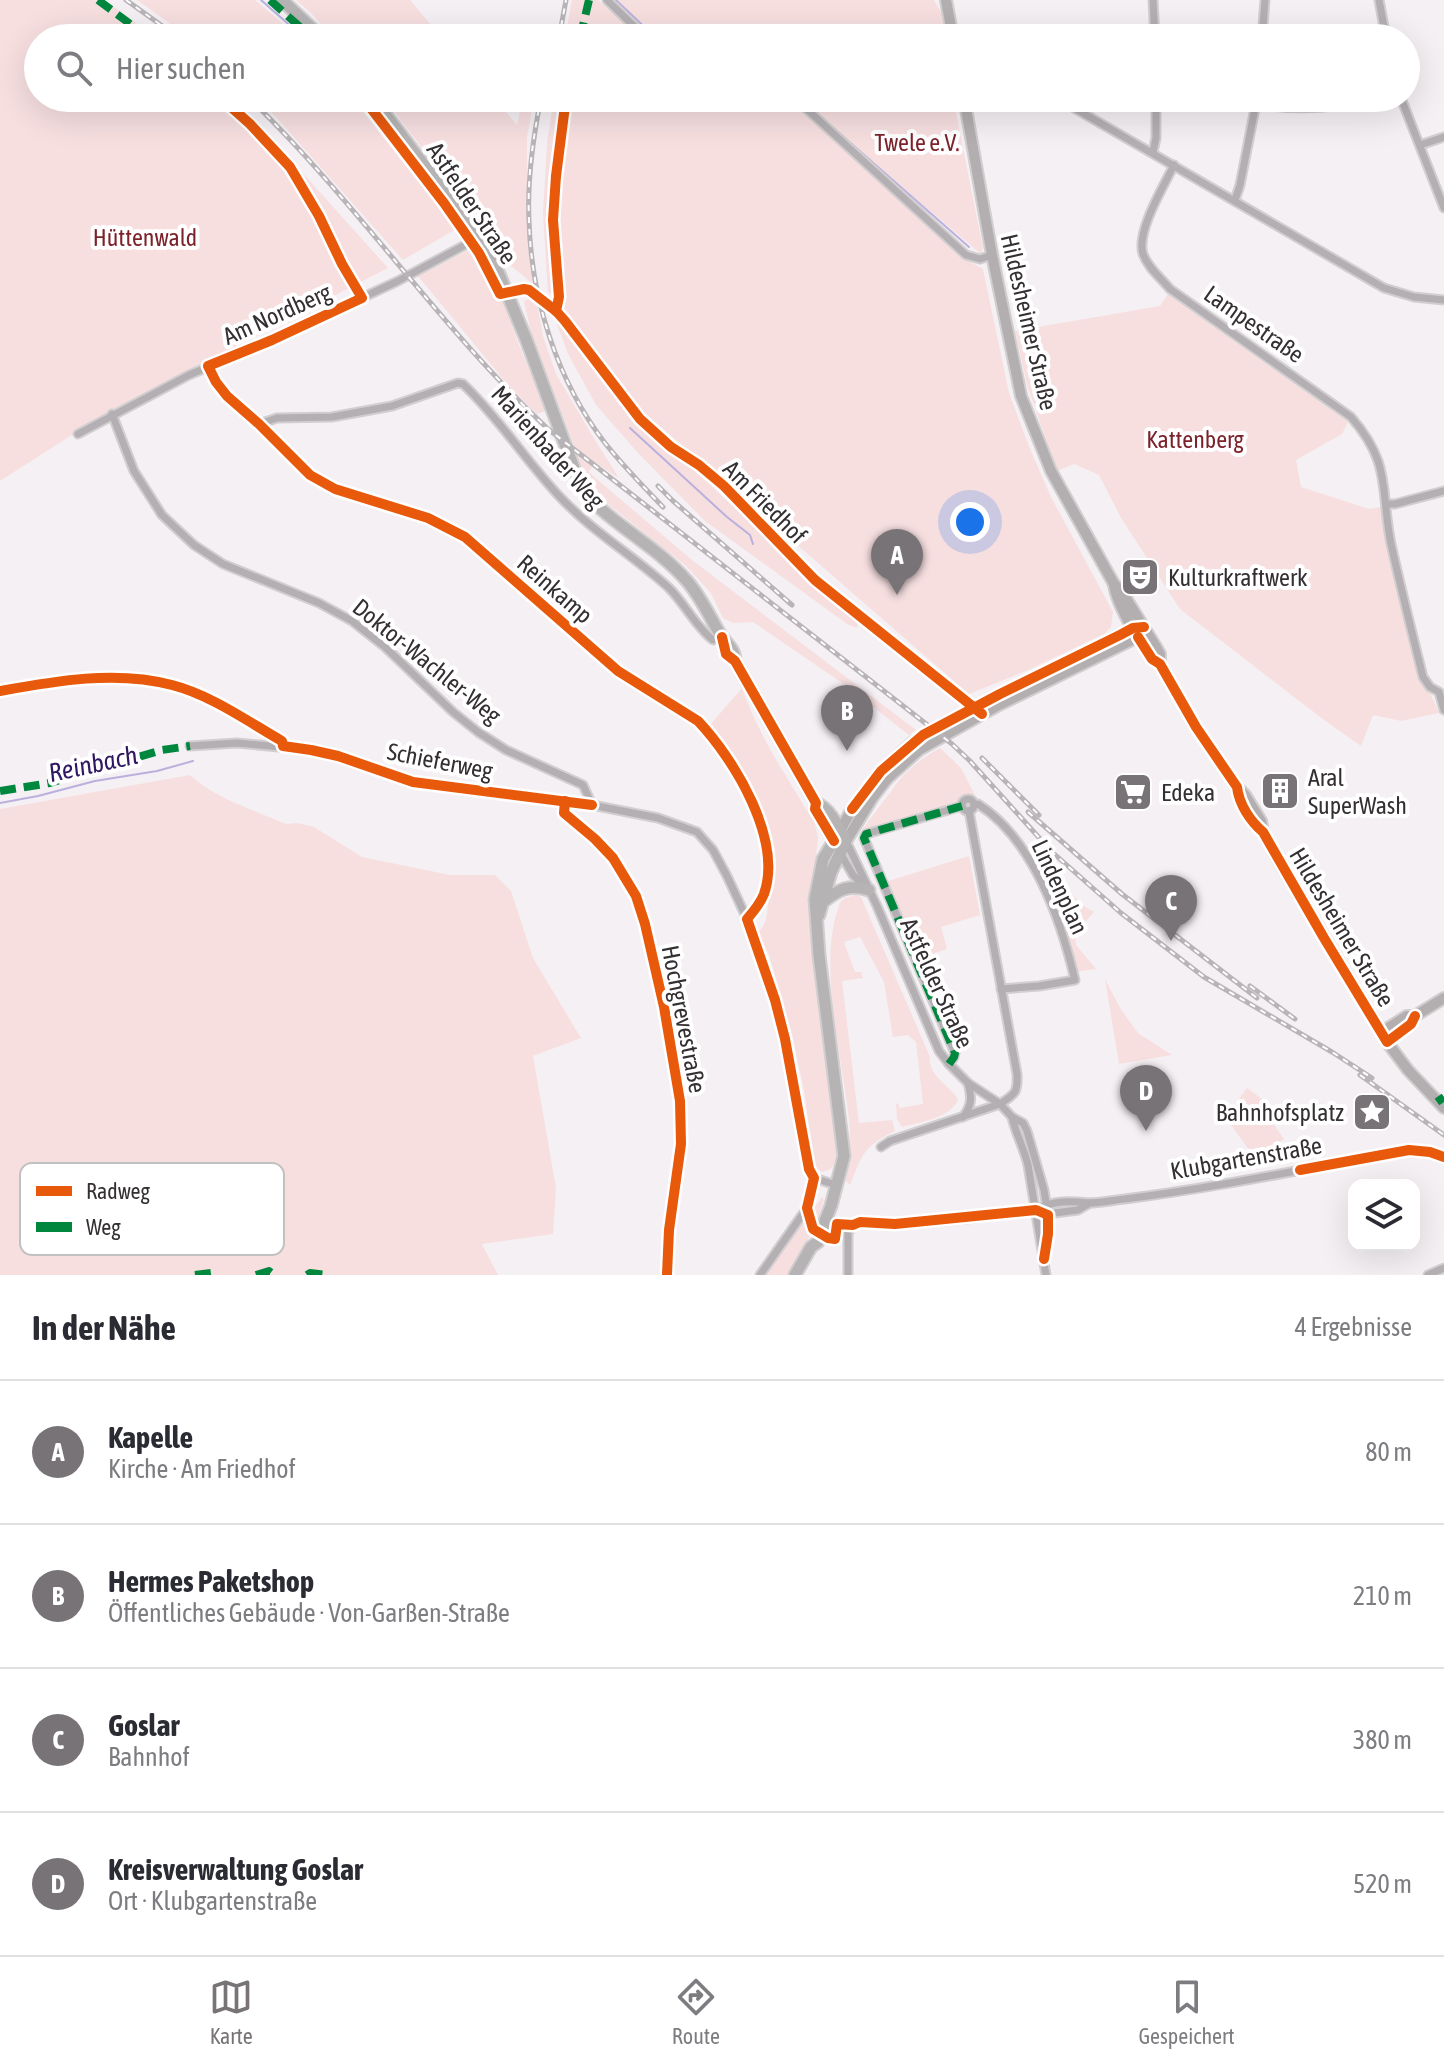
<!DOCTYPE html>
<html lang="de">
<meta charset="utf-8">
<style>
body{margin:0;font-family:"Asap Condensed",sans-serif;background:#f2f2f3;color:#2b2b33}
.controls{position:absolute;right:24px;bottom:24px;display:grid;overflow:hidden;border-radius:16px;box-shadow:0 8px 32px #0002}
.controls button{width:72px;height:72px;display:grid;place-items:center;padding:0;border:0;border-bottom:2px solid #e1e1e2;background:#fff;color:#2b2b33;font:40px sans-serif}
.you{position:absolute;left:970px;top:522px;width:28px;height:28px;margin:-20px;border:6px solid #fff;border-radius:50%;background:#1a73e8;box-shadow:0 0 0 12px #1a73e833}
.badge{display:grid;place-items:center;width:52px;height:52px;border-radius:50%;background:#777376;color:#fff;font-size:26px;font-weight:700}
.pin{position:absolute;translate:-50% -66px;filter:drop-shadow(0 2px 4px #0008)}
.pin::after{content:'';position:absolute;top:42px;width:28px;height:24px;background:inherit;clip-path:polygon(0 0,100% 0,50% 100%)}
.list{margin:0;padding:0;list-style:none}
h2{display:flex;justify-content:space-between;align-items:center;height:104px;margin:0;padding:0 32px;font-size:34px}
h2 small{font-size:26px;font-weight:400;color:#7c7c81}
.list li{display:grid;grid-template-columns:52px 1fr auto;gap:24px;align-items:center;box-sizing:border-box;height:144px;padding:0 32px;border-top:2px solid #e1e1e2}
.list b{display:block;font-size:30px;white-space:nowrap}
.list p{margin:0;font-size:26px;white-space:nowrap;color:#7c7c81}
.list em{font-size:26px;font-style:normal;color:#7c7c81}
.icon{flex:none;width:44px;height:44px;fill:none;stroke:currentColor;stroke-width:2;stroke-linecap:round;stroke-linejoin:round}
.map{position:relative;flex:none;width:1444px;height:1275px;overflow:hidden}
.search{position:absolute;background:#fff;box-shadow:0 8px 32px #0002;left:24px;right:24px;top:24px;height:88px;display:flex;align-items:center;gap:20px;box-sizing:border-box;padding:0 28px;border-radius:44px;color:#7c7c81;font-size:30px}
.sheet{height:680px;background:#fff}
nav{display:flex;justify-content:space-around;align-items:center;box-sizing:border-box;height:112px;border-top:2px solid #e1e1e2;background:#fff;font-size:22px;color:#7c7c81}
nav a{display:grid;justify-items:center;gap:4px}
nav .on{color:#777376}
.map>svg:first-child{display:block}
</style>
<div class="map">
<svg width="1444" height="1275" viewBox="0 0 1444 1275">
<rect width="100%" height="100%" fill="#f5f0f4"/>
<!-- green -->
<g fill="#f7dfe0">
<polygon points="0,0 104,0 157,38 38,38 38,98 230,98 291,160 388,268 103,415 0,481"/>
<polygon points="137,0 255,0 300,38 190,38"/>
<polygon points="296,0 410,0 442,38 333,38 311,13"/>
<polygon points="572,0 598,0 640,38 565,38"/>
<polygon points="618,0 934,0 942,14 944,38 654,38"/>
<polygon points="256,98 352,98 456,229 403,260 276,117"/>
<polygon points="384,98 494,98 517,125 523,98 534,98 527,137 527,227 534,285 510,265"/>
<path d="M554,98H709L715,102C741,97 773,92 797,103L958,255L983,269L1009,393L1030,449L1051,497L1113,612L1111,627L1104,634L1026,671L969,694L639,408L585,336L555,297L548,292L543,214L547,142Z"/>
<polygon points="792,98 953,98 983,248 981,254 800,101"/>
<path d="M469,250C492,258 510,323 520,347C528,369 539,389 549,410L537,414L508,385L418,276Z"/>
<polygon points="1168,294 1348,422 1342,434 1296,460 1301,487 1369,509 1386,506 1425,681 1439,713 1401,721 1373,715 1361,746 1324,720 1180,609 1121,518 1099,475 1074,464 1057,471 1027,385 1015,331 1160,306"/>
<polygon points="529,298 537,304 543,336 556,374 593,437 619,478 595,463 589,471 592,475 692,560 916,730 909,735 848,687 753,622 733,623 723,618 711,593 686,566 599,497 581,468 572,440 533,340 524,302"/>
<polygon points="554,316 632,421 670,447 858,624 857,628 847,624 705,521 638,453 596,405 568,354"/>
<path d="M742,688C759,737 789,780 815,824L818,838L816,856L819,861L813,896L837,1139C837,1152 839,1170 822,1172L816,1168L814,1161L804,1091L792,1034L769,955L758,932C770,920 766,911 769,897C770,889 773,881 773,873C776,816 741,769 710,725Z"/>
<path d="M940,748L961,768L977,799L861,831L889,794H890C898,777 922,757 940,748Z"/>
<path d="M190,775C216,799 254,810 286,824L297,823L314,827L362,857L450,875H495L511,891L533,958L581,1038L533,1056L556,1188L553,1234L482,1244L498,1275H0V809Z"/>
<polygon points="1028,851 1084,906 1094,912 1075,934 1076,945 1096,969 1074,972 1047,890"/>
<polygon points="969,856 980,915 941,927 947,949 917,959 885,882"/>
<path d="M856,895L861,897L930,1057C928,1077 951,1085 958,1100C950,1118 920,1122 902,1127L897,1119L896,1104L898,1103L899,1108L923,1104L916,1042L908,1035L893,1037L884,982L860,937L844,942L855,972H861L863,978L842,981L859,1123L892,1120L895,1131C863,1147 863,1153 850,1185L846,1181C849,1160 851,1140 849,1119C842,1058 820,974 836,915C838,911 838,907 840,903C843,898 850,896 856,895Z"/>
<polygon points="1105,979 1120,1008 1138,1033 1172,1055 1119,1064"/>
<polygon points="1247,1088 1274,1108 1268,1116 1284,1139 1268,1151 1269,1161 1259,1164 1229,1122 1230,1111"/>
<polygon points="822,1197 824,1200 817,1222 790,1275 765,1275"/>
</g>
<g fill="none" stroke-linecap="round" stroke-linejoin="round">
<!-- stream -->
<g stroke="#bab0de" stroke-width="2">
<polyline points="261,0 304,38"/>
<polyline points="616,0 656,38"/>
<polyline points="356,98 455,226"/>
<polyline points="805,103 969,247"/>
<polyline points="630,428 727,517 750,535 753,544"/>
<polyline points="0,803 38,796 95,781 157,771 193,761"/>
</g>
<defs>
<g id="street">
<polyline points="607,0 646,38"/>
<polyline points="1153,0 1155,38"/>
<polyline points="1379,0 1386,38"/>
<polyline points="1262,38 1265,0"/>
<polyline points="713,98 716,100 729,98"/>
<polyline points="789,98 800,103 966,255 980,259 992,255"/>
<polyline points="1057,98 1384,288 1414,297 1444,300"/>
<polyline points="1401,98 1444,208"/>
<path d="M1256,104C1295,110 1332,110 1370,98"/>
<polyline points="1420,145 1444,137"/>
<polyline points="1153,152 1156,138 1156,98"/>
<path d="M1174,165C1164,186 1136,231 1143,254C1148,268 1161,278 1170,289L1351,417C1392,464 1380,489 1391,544C1401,589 1412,633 1423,677L1430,687L1439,692L1444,710"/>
<polyline points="1235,200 1240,185 1257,98"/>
<polyline points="508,293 524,289 529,290 556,311 565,321 640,419 671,447 699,465 724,486 815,580 936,677"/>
<path d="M208,366L216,382L227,396L259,424L310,475L335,489L428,518L465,537L618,671L698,721C734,759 783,839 764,894C760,904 754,911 747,919"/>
<polyline points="112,414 134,471 162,515 194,545 223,564 319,603 352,621 385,647 453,712 478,732 506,750 583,785 592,805"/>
<path d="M259,424L277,418L332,417L392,406L458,383L463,384C499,418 526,461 560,497C593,532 634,556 669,588C685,604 696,627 713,640L722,637"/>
<polyline points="78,434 189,375 272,340 398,281 478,238"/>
<polyline points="1386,504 1395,504 1444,491"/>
<path d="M0,691C55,681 116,670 172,685C211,695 247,721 282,741L283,746"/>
<polyline points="190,746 237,743 311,750 338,756 413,782 592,805 658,818 697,832 713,850 727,876 747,919 775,1000 790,1060 809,1169 814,1178 836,1185"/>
<circle cx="968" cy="805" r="6"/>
<polyline points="565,801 564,813 595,839 613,858 636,896 645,924 664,1007 680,1101 681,1144 669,1230 667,1274"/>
<path d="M975,805L978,804C1033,839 1061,920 1075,980L1039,986L1001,989"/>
<polyline points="846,841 877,906 939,1051 949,1064 968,1083 1000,1104 1012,1117 1023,1123 1027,1131 1044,1190 1048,1215 1048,1234 1044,1259"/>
<polyline points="839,851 853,875 867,889"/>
<polyline points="949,1064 954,1057 955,1053 864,838 866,834 962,806"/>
<path d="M963,1117C972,1105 972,1098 968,1083"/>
<path d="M1012,1117C1015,1132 1024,1148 1028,1165L1046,1275"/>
<path d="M881,1147L890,1141L1000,1104C1015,1094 1018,1093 1017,1074L969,811"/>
<polyline points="1047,1214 1078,1210 1090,1203"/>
<polyline points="760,1275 807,1208 814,1178"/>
<path d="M848,1275V1233L853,1225C867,1220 882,1224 897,1224C943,1223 990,1216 1036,1210C1053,1200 1070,1201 1089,1203C1100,1203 1114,1200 1125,1199C1220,1187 1314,1167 1409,1150L1430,1152L1444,1157"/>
<polyline points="1428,1275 1444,1268"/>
</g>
<g id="secondary">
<polyline points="946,0 953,38"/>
<polyline points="964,98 992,255 1021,396 1051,471 1114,584 1122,592 1156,647 1160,654 1160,664"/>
<path d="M1114,584C1116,603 1144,654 1160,664L1196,727L1237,787L1245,795L1261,821L1263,832L1281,865L1387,1042L1408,1070L1444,1108"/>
<path d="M1237,787C1239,804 1250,821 1263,832"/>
<polyline points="837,836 852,809 881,771 913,742 1000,694 1133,628 1139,627"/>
<polyline points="846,841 873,797 888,778 919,750 999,705 1138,637 1141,632"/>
<polyline points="1382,1032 1407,1016 1415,1016 1444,998"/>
<polyline points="1387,1042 1411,1024 1415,1016"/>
</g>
<g id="primary">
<polyline points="282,0 322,38"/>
<path d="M373,98L456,207L478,238L499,274L526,339L582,490C613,526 657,546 687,581C701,597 709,616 720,634C726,644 735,648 735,661L816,803L815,809L834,841L823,859L815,899L819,955L844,1156L831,1206L825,1221V1229L818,1242L811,1247L795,1275"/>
<path d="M816,803C830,808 839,828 846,841L831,872L819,915"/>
<path d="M823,902C839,889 849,884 869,890"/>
</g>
</defs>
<!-- street casing -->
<use href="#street" stroke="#d1ced0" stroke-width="11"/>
<!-- secondary casing -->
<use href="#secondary" stroke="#d1ced0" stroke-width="14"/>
<!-- primary casing -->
<use href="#primary" stroke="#d1ced0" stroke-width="15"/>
<!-- street -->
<use href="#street" stroke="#b3afb2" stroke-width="7"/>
<!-- secondary -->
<use href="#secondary" stroke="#b3afb1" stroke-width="10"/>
<!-- primary -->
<use href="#primary" stroke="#b6b3b4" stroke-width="11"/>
<defs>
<g id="rail">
<polyline points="126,0 179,38"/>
<polyline points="559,38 566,0"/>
<path d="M249,98C356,201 439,327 548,429L952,744L970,761L1052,852L1121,913L1204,977L1332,1052L1372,1078"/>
<path d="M541,98C533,138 527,178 529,220C531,298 557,381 605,443C623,466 643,486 663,507"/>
<polyline points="658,486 672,500 792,605"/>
<polyline points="982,758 1039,815"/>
<polyline points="1028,812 1122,894 1257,998"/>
<polyline points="1250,986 1295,1019"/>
<polyline points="1360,1075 1444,1135"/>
</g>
</defs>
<!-- rail casing -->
<use href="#rail" stroke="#b8b4b7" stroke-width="5"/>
<!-- rail -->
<use href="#rail" stroke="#fff" stroke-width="2" stroke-dasharray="6" stroke-linecap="butt"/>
<!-- quiet -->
<g stroke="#00873e" stroke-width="8" stroke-dasharray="16 8" stroke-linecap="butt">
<polyline points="98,0 149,38"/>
<polyline points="270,0 312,38"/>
<polyline points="580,38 589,0"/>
<polyline points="0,791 50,783 162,750 190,746"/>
<polyline points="949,1064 954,1057 955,1053 864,838 866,834 962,806"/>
<polyline points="1437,1102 1444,1097"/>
<polyline points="195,1275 211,1273 216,1275"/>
<polyline points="256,1275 269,1271 274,1275"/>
<polyline points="307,1275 310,1273 328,1275"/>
</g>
<defs>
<g id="cycleway">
<path d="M221,98L250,124L290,167L319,216L342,264L362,298L272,340L208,366L216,382L227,396L259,424L310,475L335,489L428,518L465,537L618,671L698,721C734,759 783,839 764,894C760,904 754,911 747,919L775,1000L785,1039L809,1169L814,1178L807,1208L813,1229L828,1238L835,1239L837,1224L853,1225L860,1222L895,1224L1036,1210L1048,1215V1234L1044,1259"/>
<polyline points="363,98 444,203 479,253 500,294 524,289 529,290 556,311 565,321 640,419 671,447 699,465 724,486 815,580 982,714"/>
<polyline points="556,311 559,297 553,220 556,176 566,98"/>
<polyline points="722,637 726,654 735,661 816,803 815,809 834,841"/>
<path d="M1138,637L1152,659L1160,664L1196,727L1237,787C1239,804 1250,821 1263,832L1324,938L1387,1042L1411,1024L1415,1016"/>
<path d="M0,691C55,681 116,670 172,685C211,695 247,721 282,741L283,746L311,750L338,756L413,782L592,805"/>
<polyline points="565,801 564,813 595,839 613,858 636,896 645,924 664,1007 680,1101 681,1144 669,1230 667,1274"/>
<polyline points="852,809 881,771 923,735 1000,694 1120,635 1133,628 1144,627"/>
<polyline points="1300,1170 1409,1150 1430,1152 1444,1157"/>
</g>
</defs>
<!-- cycleway casing -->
<use href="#cycleway" stroke="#fff" stroke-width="15"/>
<!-- cycleway -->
<use href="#cycleway" stroke="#e8590c" stroke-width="10"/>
</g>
<!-- icons -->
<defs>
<symbol id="theatre-square" viewBox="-11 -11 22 22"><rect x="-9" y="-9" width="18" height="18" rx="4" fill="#777376" stroke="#fff"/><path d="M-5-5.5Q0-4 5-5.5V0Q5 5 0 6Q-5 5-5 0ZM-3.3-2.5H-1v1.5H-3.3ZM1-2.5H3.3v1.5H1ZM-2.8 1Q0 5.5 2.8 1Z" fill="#fff"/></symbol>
<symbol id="building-square" viewBox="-11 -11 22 22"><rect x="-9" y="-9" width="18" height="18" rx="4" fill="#777376" stroke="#fff"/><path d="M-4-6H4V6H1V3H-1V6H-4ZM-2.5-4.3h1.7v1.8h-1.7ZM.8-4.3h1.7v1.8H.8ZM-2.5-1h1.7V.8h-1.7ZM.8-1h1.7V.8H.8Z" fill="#fff"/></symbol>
<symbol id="supermarket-square" viewBox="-11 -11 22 22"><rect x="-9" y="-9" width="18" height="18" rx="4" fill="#777376" stroke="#fff"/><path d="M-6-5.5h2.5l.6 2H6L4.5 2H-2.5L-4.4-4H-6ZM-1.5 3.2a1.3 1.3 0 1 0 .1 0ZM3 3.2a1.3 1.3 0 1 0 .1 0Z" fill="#fff"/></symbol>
<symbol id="sight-square" viewBox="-11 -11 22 22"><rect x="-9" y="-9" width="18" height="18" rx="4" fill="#777376" stroke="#fff"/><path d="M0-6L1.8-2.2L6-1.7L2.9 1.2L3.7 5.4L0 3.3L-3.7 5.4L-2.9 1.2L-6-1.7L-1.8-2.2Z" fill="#fff"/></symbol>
</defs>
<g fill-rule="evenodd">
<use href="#theatre-square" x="1118" y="555" width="44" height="44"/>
<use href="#building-square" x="1258" y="769" width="44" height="44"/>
<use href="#supermarket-square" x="1111" y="770" width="44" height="44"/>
<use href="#sight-square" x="1350" y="1090" width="44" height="44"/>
</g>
<g text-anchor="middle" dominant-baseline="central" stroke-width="8" stroke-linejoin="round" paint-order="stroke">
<!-- park labels -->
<g font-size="24" fill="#7b222a" stroke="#fff">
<text x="917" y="142">Twele e.V.</text>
<text x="145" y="237">Hüttenwald</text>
<text x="1195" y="439">Kattenberg</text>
</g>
<!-- street labels -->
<g font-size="24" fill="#332f32" stroke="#fff">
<text transform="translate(472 203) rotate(56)">Astfelder Straße</text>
<text transform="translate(277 314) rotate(-24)">Am Nordberg</text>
<text transform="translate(1029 322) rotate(77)">Hildesheimer Straße</text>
<text transform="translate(1254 324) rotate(35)">Lampestraße</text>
<text transform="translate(548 447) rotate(48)">Marienbader Weg</text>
<text transform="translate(765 502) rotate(45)">Am Friedhof</text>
<text transform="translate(555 589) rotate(41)">Reinkamp</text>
<text transform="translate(427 661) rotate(39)">Doktor-Wachler-Weg</text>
<text transform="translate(440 761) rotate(11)">Schieferweg</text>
<text transform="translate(1060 887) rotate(65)">Lindenplan</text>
<text transform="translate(1342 927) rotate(59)">Hildesheimer Straße</text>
<text transform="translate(937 983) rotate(65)">Astfelder Straße</text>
<text transform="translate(684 1019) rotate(79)">Hochgrevestraße</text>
<text transform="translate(1246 1158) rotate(-10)">Klubgartenstraße</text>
</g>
<!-- poi labels -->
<g font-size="24" fill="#332f32" stroke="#fff" text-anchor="start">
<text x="1168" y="577">Kulturkraftwerk</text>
<text x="1308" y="777">Aral<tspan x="1308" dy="28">SuperWash</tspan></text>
<text x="1161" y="792">Edeka</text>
<text x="1344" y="1112" text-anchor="end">Bahnhofsplatz</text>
</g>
<!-- water labels -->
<g font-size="26" font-style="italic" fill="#2f1761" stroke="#fff">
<text transform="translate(93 764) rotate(-12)">Reinbach</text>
</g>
</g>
<!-- legend -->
<rect x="20" y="1163" width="264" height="92" rx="12" fill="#fff" stroke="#c2c1c2" stroke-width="2"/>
<rect x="36" y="1186" width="36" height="10" fill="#e8590c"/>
<rect x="36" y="1222" width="36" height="10" fill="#00873e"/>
<g font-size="22" fill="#332f32">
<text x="86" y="1199">Radweg</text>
<text x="86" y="1235">Weg</text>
</g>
</svg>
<div class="controls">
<button><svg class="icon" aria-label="layers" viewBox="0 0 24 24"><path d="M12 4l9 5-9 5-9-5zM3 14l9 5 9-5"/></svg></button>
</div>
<div class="you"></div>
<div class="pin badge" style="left:897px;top:595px">A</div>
<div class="pin badge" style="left:847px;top:751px">B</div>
<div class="pin badge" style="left:1171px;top:941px">C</div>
<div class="pin badge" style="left:1146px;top:1131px">D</div>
<div class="search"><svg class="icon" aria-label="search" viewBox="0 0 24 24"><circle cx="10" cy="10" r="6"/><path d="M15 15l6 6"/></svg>Hier suchen</div>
</div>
<section class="sheet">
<h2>In der Nähe<small>4 Ergebnisse</small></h2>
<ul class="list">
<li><span class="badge">A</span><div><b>Kapelle</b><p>Kirche · Am Friedhof</p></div><em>80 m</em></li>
<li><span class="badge">B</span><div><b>Hermes Paketshop</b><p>Öffentliches Gebäude · Von-Garßen-Straße</p></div><em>210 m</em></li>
<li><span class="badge">C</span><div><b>Goslar</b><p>Bahnhof</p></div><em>380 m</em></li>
<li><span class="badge">D</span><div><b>Kreisverwaltung Goslar</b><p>Ort · Klubgartenstraße</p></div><em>520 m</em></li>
</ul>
</section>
<nav>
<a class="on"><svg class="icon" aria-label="map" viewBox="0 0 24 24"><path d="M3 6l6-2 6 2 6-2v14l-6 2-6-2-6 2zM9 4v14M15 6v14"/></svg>Karte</a>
<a><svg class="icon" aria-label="directions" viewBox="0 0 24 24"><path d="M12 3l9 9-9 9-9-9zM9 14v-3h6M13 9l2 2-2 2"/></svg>Route</a>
<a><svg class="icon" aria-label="saved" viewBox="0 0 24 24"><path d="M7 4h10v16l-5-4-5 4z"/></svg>Gespeichert</a>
</nav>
